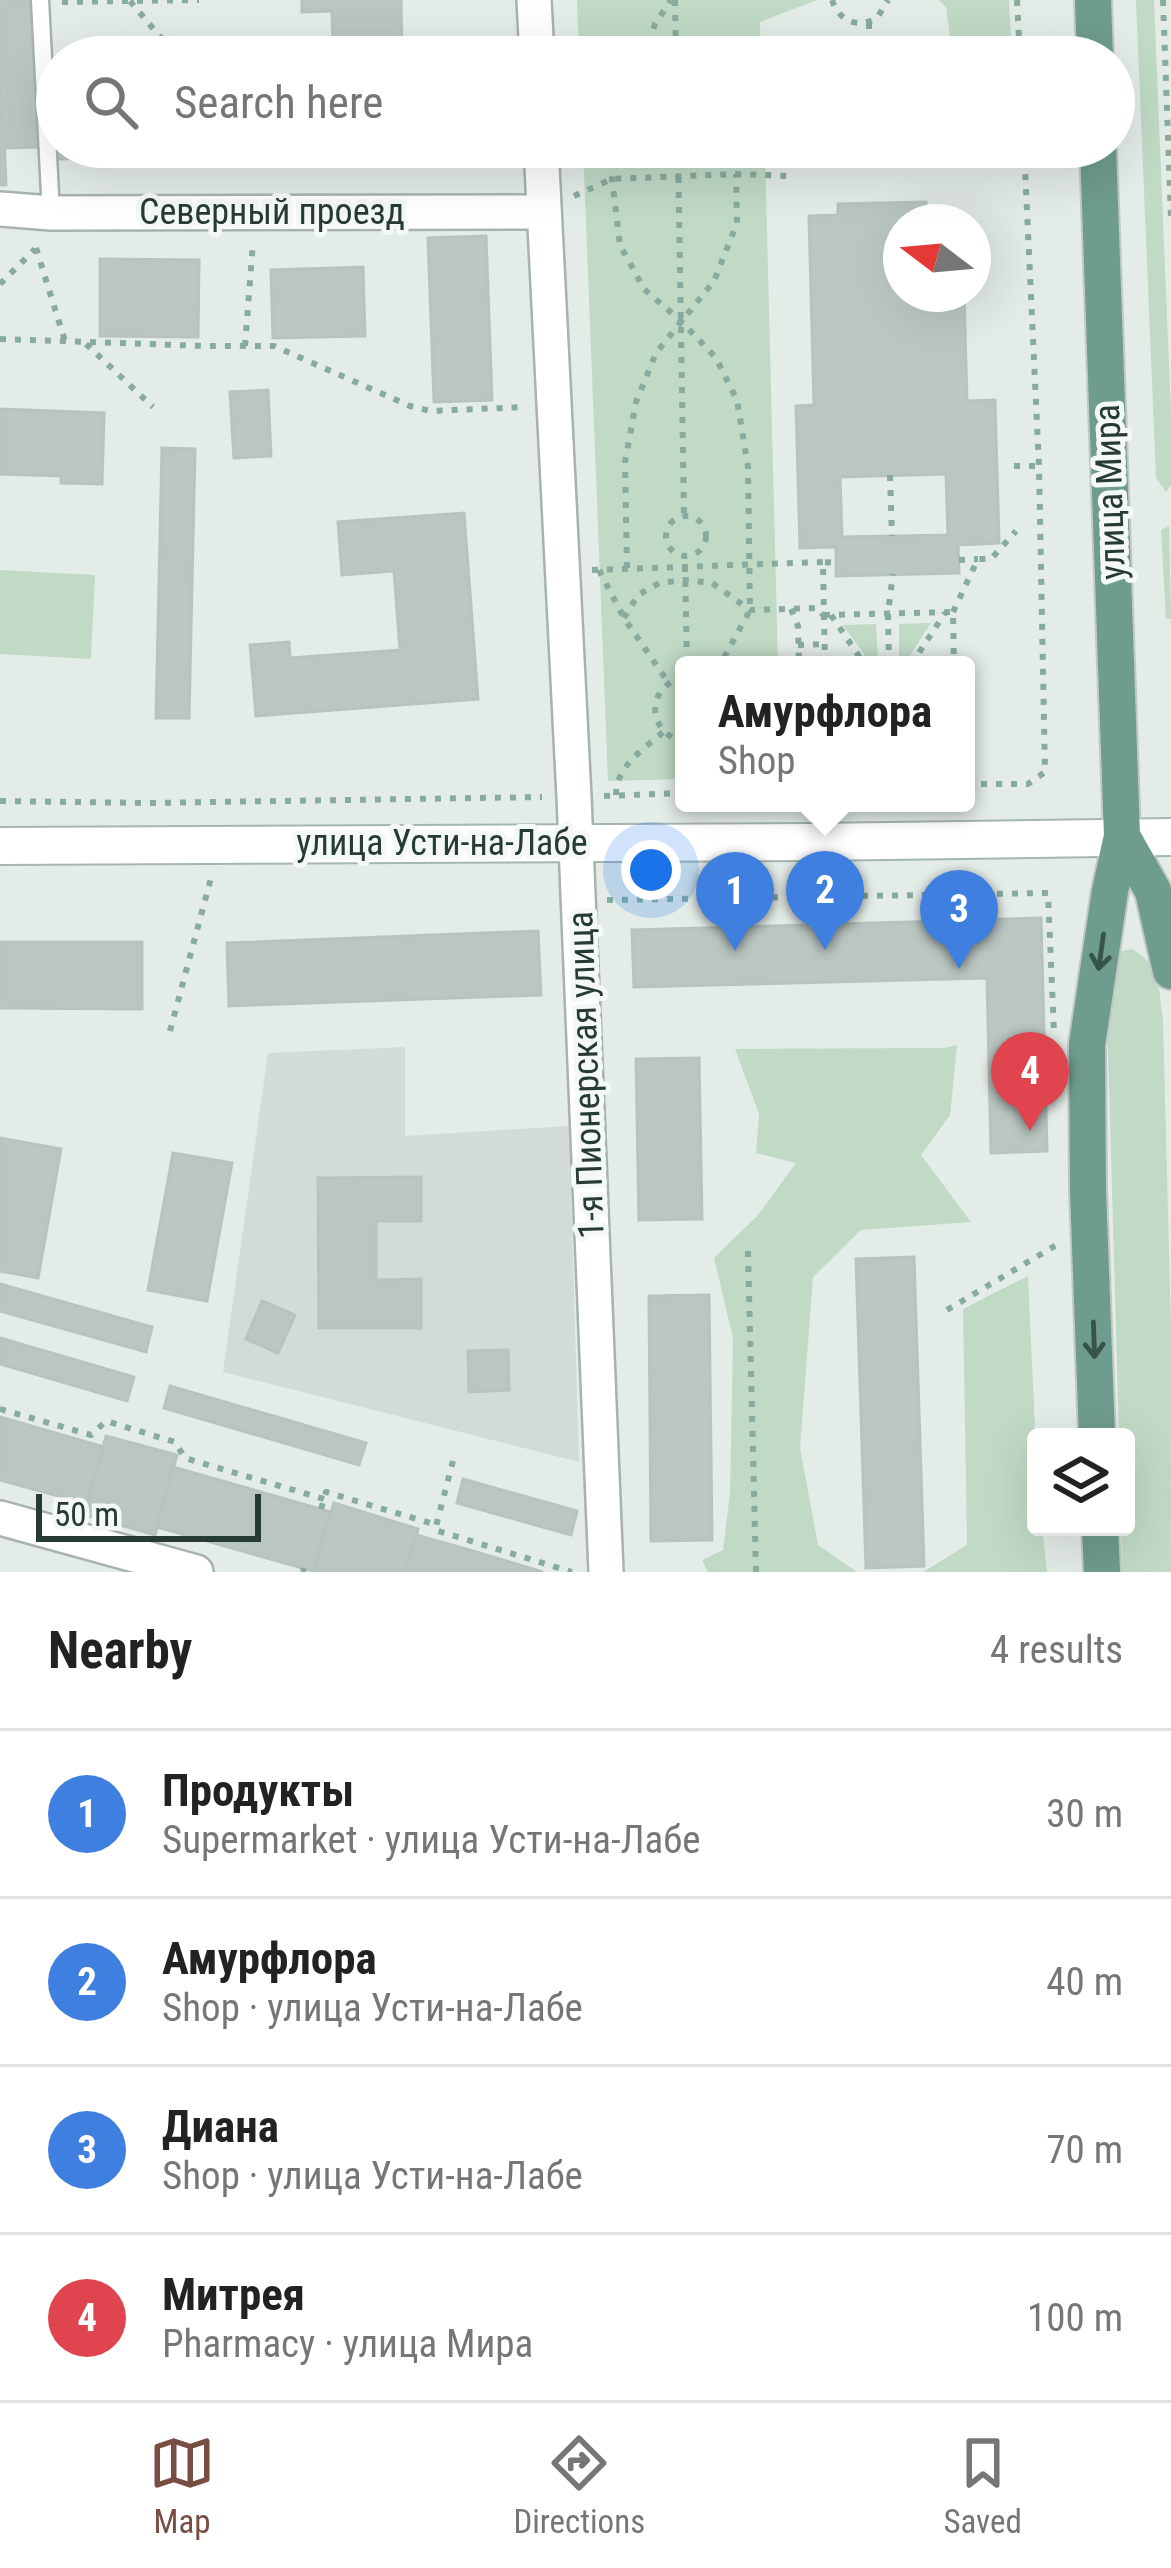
<!DOCTYPE html>
<meta charset="utf-8">
<style>
body{margin:0;font-family:"Roboto Condensed",sans-serif;background:#f6f6f6;color:#222}
.controls{position:absolute;right:36px;bottom:36px;display:grid;overflow:hidden;border-radius:12px;box-shadow:0 12px 48px #0002}
.controls button{width:108px;height:108px;display:grid;place-items:center;padding:0;border:0;border-bottom:3px solid #e0e0e0;background:#fff;color:#222;font:60px sans-serif}
.compass{position:absolute;left:883px;top:204px;width:108px;height:108px;border-radius:50%;background:#fff;box-shadow:0 12px 48px #0002;rotate:286deg}
.scale{position:absolute;left:36px;bottom:30px;width:225px;box-sizing:border-box;padding-left:12px;border:6px solid #263b34;border-top:0;font-size:33px;line-height:42px;white-space:nowrap;color:#263b34;-webkit-text-stroke:9px #f4f8f6;paint-order:stroke}
.you{position:absolute;left:651px;top:870px;width:42px;height:42px;margin:-30px;border:9px solid #fff;border-radius:50%;background:#1a73e8;box-shadow:0 0 0 18px #1a73e833}
.badge{display:grid;place-items:center;width:78px;height:78px;border-radius:50%;background:#784e44;color:#fff;font-size:39px;font-weight:700}
.pin{position:absolute;translate:-50% -99px;filter:drop-shadow(0 3px 6px #0008)}
.pin::after{content:'';position:absolute;top:63px;width:42px;height:36px;background:inherit;clip-path:polygon(0 0,100% 0,50% 100%)}
.popup{position:absolute;left:675px;top:656px;width:300px;height:156px;box-sizing:border-box;display:grid;place-content:center;border-radius:12px;background:#fff;filter:drop-shadow(0 3px 9px #0005);font-size:39px;white-space:nowrap;color:#767676}
.popup b{font-size:45px;color:#222}
.popup::after{content:'';position:absolute;left:50%;top:100%;margin-left:-24px;border:24px solid transparent;border-top-color:#fff}
.list{margin:0;padding:0;list-style:none}
h2{display:flex;justify-content:space-between;align-items:center;height:156px;margin:0;padding:0 48px;font-size:51px}
h2 small{font-size:39px;font-weight:400;color:#767676}
.list li{display:grid;grid-template-columns:78px 1fr auto;gap:36px;align-items:center;box-sizing:border-box;height:168px;padding:0 48px;border-top:3px solid #e0e0e0}
.list b{display:block;font-size:45px;white-space:nowrap}
.list p{margin:0;font-size:39px;white-space:nowrap;color:#767676}
.list em{font-size:39px;font-style:normal;color:#767676}
.icon{flex:none;width:66px;height:66px;fill:none;stroke:currentColor;stroke-width:2;stroke-linecap:round;stroke-linejoin:round}
.map{position:relative;flex:none;width:1171px;height:1572px;overflow:hidden}
.search{position:absolute;background:#fff;box-shadow:0 12px 48px #0002;left:36px;right:36px;top:36px;height:132px;display:flex;align-items:center;gap:30px;box-sizing:border-box;padding:0 42px;border-radius:66px;color:#767676;font-size:45px}
.sheet{height:828px;background:#fff}
nav{display:flex;justify-content:space-around;align-items:center;box-sizing:border-box;height:168px;border-top:3px solid #e0e0e0;background:#fff;font-size:33px;color:#767676}
nav a{display:grid;justify-items:center;gap:6px}
nav .on{color:#784e44}
.map>svg:first-child{display:block}
</style>
<div class="map">
<svg width="1171" height="1572" viewBox="0 0 1171 1572">
<rect width="100%" height="100%" fill="#e4ece8"/>
<!-- built -->
<polygon fill="#d2dbd7" points="405,1047 405,1136 569,1126 579,1462 223,1372 268,1053"/>
<!-- green -->
<g fill="#c0dac6">
<polygon points="577,0 817,0 760,22 761,57 579,57"/>
<polygon points="939,0 1009,0 1012,57 953,57 946,7"/>
<polygon points="1136,0 1154,0 1171,413 1171,485 1166,492 1156,478"/>
<polygon points="583,147 741,147 742,153 765,152 778,665 684,665 684,779 608,781"/>
<polygon points="1169,526 1171,619 1166,619 1161,530"/>
<polygon points="0,570 95,575 91,659 0,654"/>
<polygon points="931,623 905,663 899,661 899,624"/>
<polygon points="876,624 878,662 871,664 843,625"/>
<path d="M1132,949C1162,966 1158,988 1163,1019L1171,1329V1572H1122L1121,1527H1126V1437H1119L1107,1014L1117,952Z"/>
<polygon points="957,1045 950,1115 921,1155 971,1222 861,1230 813,1277 800,1448 818,1545 857,1572 708,1572 702,1560 723,1550 730,1493 733,1338 714,1258 758,1215 796,1163 756,1153 759,1114 735,1049 945,1048"/>
<polygon points="1028,1276 1036,1451 1036,1527 1042,1527 1047,1572 923,1572 967,1545 963,1309"/>
</g>
<!-- building -->
<g fill="#bac6c1" stroke="#b7c4be" stroke-width="3" fill-rule="evenodd">
<polygon points="0,0 31,0 39,147 4,148 3,115 0,115"/>
<polygon points="302,0 401,0 402,57 340,57 339,45 333,45 332,11 302,12"/>
<polygon points="55,103 57,147 213,147 213,157 56,159"/>
<polygon points="0,115 3,115 6,185 0,185"/>
<rect x="333" y="147" width="69" height="14"/>
<polygon points="741,147 765,147 765,152 741,153"/>
<path d="M926,202V214L962,213V222H901V294H964L967,401L995,400L999,543L958,545L959,573L836,576V547L800,548L796,406L814,405L809,216L838,215V204ZM946,474L948,535L842,537L840,477Z"/>
<polygon points="486,236 492,400 434,402 428,238"/>
<polygon points="100,259 199,260 198,337 100,336"/>
<polygon points="363,267 365,336 273,338 271,270"/>
<polygon points="268,390 271,456 234,458 230,392"/>
<polygon points="0,409 104,413 102,484 61,483 61,476 0,474"/>
<polygon points="162,448 195,449 189,718 156,718"/>
<polygon points="464,513 478,699 256,716 250,645 289,642 290,658 400,650 394,571 342,575 338,522"/>
<polygon points="1041,918 1047,1151 991,1153 987,978 634,987 632,930"/>
<polygon points="538,931 541,995 229,1006 227,943"/>
<polygon points="0,942 142,942 142,1009 0,1008"/>
<polygon points="699,1058 702,1219 639,1220 636,1059"/>
<polygon points="0,1138 61,1149 38,1278 0,1271"/>
<polygon points="173,1153 232,1163 207,1301 148,1290"/>
<polygon points="421,1177 421,1221 376,1221 376,1280 421,1279 421,1328 319,1328 318,1178"/>
<polygon points="914,1257 924,1566 866,1568 856,1259"/>
<polygon points="0,1284 152,1327 146,1352 0,1311"/>
<polygon points="709,1295 712,1540 651,1541 649,1296"/>
<polygon points="262,1301 295,1315 278,1353 246,1339"/>
<polygon points="0,1338 134,1377 127,1401 0,1364"/>
<polygon points="508,1350 509,1390 469,1392 468,1351"/>
<polygon points="170,1386 366,1443 359,1465 164,1408"/>
<polygon points="0,1417 104,1447 87,1504 0,1480"/>
<polygon points="106,1436 177,1455 155,1535 85,1515"/>
<polygon points="173,1467 331,1512 313,1571 157,1527"/>
<polygon points="463,1479 577,1511 571,1535 457,1503"/>
<polygon points="334,1503 418,1529 405,1572 313,1572"/>
<polygon points="416,1535 466,1549 543,1572 405,1572"/>
</g>
<g fill="none" stroke-linecap="round" stroke-linejoin="round">
<defs>
<polyline id="lane" points="40,0 51,213"/>
<g id="street">
<polyline points="534,0 537,57"/>
<polyline points="541,147 574,797 606,1572"/>
<polyline points="0,209 51,213 544,212"/>
<polyline points="0,1518 196,1572"/>
</g>
<polyline id="secondary" points="0,846 812,842 1171,837"/>
<g id="primary">
<polyline points="1093,0 1095,57"/>
<polyline points="1122,836 1153,891 1171,971"/>
<polyline points="1097,1437 1088,1190 1087,1045 1110,891 1122,836 1098,147"/>
<polyline points="1100,1527 1102,1572"/>
</g>
</defs>
<!-- lane casing -->
<use href="#lane" stroke="#a7b3ae" stroke-width="21"/>
<!-- street casing -->
<use href="#street" stroke="#a7b3ae" stroke-width="38"/>
<!-- secondary casing -->
<use href="#secondary" stroke="#a4b6af" stroke-width="40"/>
<!-- primary casing -->
<use href="#primary" stroke="#c2c8c6" stroke-width="40"/>
<!-- path -->
<g stroke="#88ab9f" stroke-width="6" stroke-dasharray="6 9" stroke-linecap="butt">
<polyline points="675,0 676,57"/>
<path d="M832,0C839,21 857,29 877,18L888,0"/>
<polyline points="1017,0 1020,57"/>
<polyline points="1163,0 1171,219"/>
<polyline points="130,1 177,57"/>
<polyline points="62,2 199,0"/>
<polyline points="869,23 869,57"/>
<polyline points="643,57 655,24 671,0"/>
<polyline points="619,147 612,179 620,245 644,289 681,321 716,358 737,400 748,467 750,610 720,665"/>
<polyline points="678,147 684,516"/>
<polyline points="574,196 612,179 736,174 789,176"/>
<polyline points="36,248 65,341"/>
<polyline points="0,284 35,249"/>
<polyline points="0,339 205,346 274,346 410,406 431,411 523,407"/>
<polyline points="86,344 153,407"/>
<polyline points="245,346 253,242"/>
<polyline points="1014,466 1039,466"/>
<polyline points="890,475 892,536"/>
<circle cx="686" cy="536" r="20"/>
<polyline points="959,560 978,559"/>
<polyline points="685,566 687,665"/>
<polyline points="627,568 625,462 636,402 656,353 714,281 737,223 736,174"/>
<polyline points="592,570 823,562"/>
<polyline points="599,570 624,618 668,682"/>
<polyline points="791,609 798,626 799,665"/>
<polyline points="953,612 978,559 991,559 1016,531"/>
<polyline points="824,615 953,612 954,665"/>
<polyline points="831,615 865,665"/>
<polyline points="624,618 638,595 659,583 685,580 712,583 750,610 818,608 823,615"/>
<polyline points="798,645 824,644"/>
<polyline points="825,665 823,562 836,563"/>
<polyline points="889,665 888,613 893,574"/>
<polyline points="911,665 945,613"/>
<path d="M684,676C645,688 646,731 684,743"/>
<polyline points="966,784 1028,784 1045,772 1039,466 1024,147"/>
<path d="M616,795C616,766 643,750 663,732"/>
<polyline points="604,796 684,793"/>
<polyline points="0,801 148,803 542,797"/>
<polyline points="607,900 1048,893 1054,1032"/>
<polyline points="170,1031 211,878"/>
<polyline points="748,1251 756,1572"/>
<polyline points="947,1310 1058,1244"/>
<polyline points="0,1409 91,1435 106,1421 175,1442 185,1458 324,1499"/>
<polyline points="453,1461 435,1530 572,1572"/>
<polyline points="321,1509 326,1492 437,1525"/>
<polyline points="303,1572 304,1568"/>
</g>
<!-- lane -->
<use href="#lane" stroke="#fff" stroke-width="16"/>
<!-- street -->
<use href="#street" stroke="#fff" stroke-width="33"/>
<!-- secondary -->
<use href="#secondary" stroke="#fff" stroke-width="36"/>
<!-- primary -->
<use href="#primary" stroke="#6e9c8e" stroke-width="36"/>
</g>
<!-- one-way arrows -->
<defs><path id="oneway-shaft" d="M-6 0H5M1.5-3L5.5 0L1.5 3" fill="none" stroke-width="1.6" stroke-linecap="round" stroke-linejoin="round" transform="scale(3)"/></defs>
<g stroke="#38534a">
<use href="#oneway-shaft" transform="translate(1101 952) rotate(98)"/>
<use href="#oneway-shaft" transform="translate(1094 1340) rotate(88)"/>
</g>
<g text-anchor="middle" dominant-baseline="central" stroke-width="10" stroke-linejoin="round" paint-order="stroke">
<!-- street labels -->
<g font-size="36" fill="#263b34" stroke="#f4f8f6">
<text x="272" y="212">Северный проезд</text>
<text transform="translate(1110 492) rotate(-92)">улица Мира</text>
<text x="442" y="843">улица Усти-на-Лабе</text>
<text transform="translate(586 1075) rotate(-92)">1-я Пионерская улица</text>
</g>
</g>
</svg>
<div class="controls">
<button><svg class="icon" aria-label="layers" viewBox="0 0 24 24"><path d="M12 4l9 5-9 5-9-5zM3 14l9 5 9-5"/></svg></button>
</div>
<svg class="compass" viewBox="-18 -18 36 36"><path d="M0-13l5 13h-10z" fill="#e53935"/><path d="M0 13l5-13h-10z" fill="#767676"/></svg>
<div class="scale">50 m</div>
<div class="you"></div>
<div class="pin badge" style="left:735px;top:951px;background:#3f7fe0">1</div>
<div class="pin badge" style="left:825px;top:950px;background:#3f7fe0">2</div>
<div class="popup"><b>Амурфлора</b>Shop</div>
<div class="pin badge" style="left:959px;top:969px;background:#3f7fe0">3</div>
<div class="pin badge" style="left:1030px;top:1131px;background:#e0444e">4</div>
<div class="search"><svg class="icon" aria-label="search" viewBox="0 0 24 24"><circle cx="10" cy="10" r="6"/><path d="M15 15l6 6"/></svg>Search here</div>
</div>
<section class="sheet">
<h2>Nearby<small>4 results</small></h2>
<ul class="list">
<li><span class="badge" style="background:#3f7fe0">1</span><div><b>Продукты</b><p>Supermarket · улица Усти-на-Лабе</p></div><em>30 m</em></li>
<li><span class="badge" style="background:#3f7fe0">2</span><div><b>Амурфлора</b><p>Shop · улица Усти-на-Лабе</p></div><em>40 m</em></li>
<li><span class="badge" style="background:#3f7fe0">3</span><div><b>Диана</b><p>Shop · улица Усти-на-Лабе</p></div><em>70 m</em></li>
<li><span class="badge" style="background:#e0444e">4</span><div><b>Митрея</b><p>Pharmacy · улица Мира</p></div><em>100 m</em></li>
</ul>
</section>
<nav>
<a class="on"><svg class="icon" aria-label="map" viewBox="0 0 24 24"><path d="M3 6l6-2 6 2 6-2v14l-6 2-6-2-6 2zM9 4v14M15 6v14"/></svg>Map</a>
<a><svg class="icon" aria-label="directions" viewBox="0 0 24 24"><path d="M12 3l9 9-9 9-9-9zM9 14v-3h6M13 9l2 2-2 2"/></svg>Directions</a>
<a><svg class="icon" aria-label="saved" viewBox="0 0 24 24"><path d="M7 4h10v16l-5-4-5 4z"/></svg>Saved</a>
</nav>
